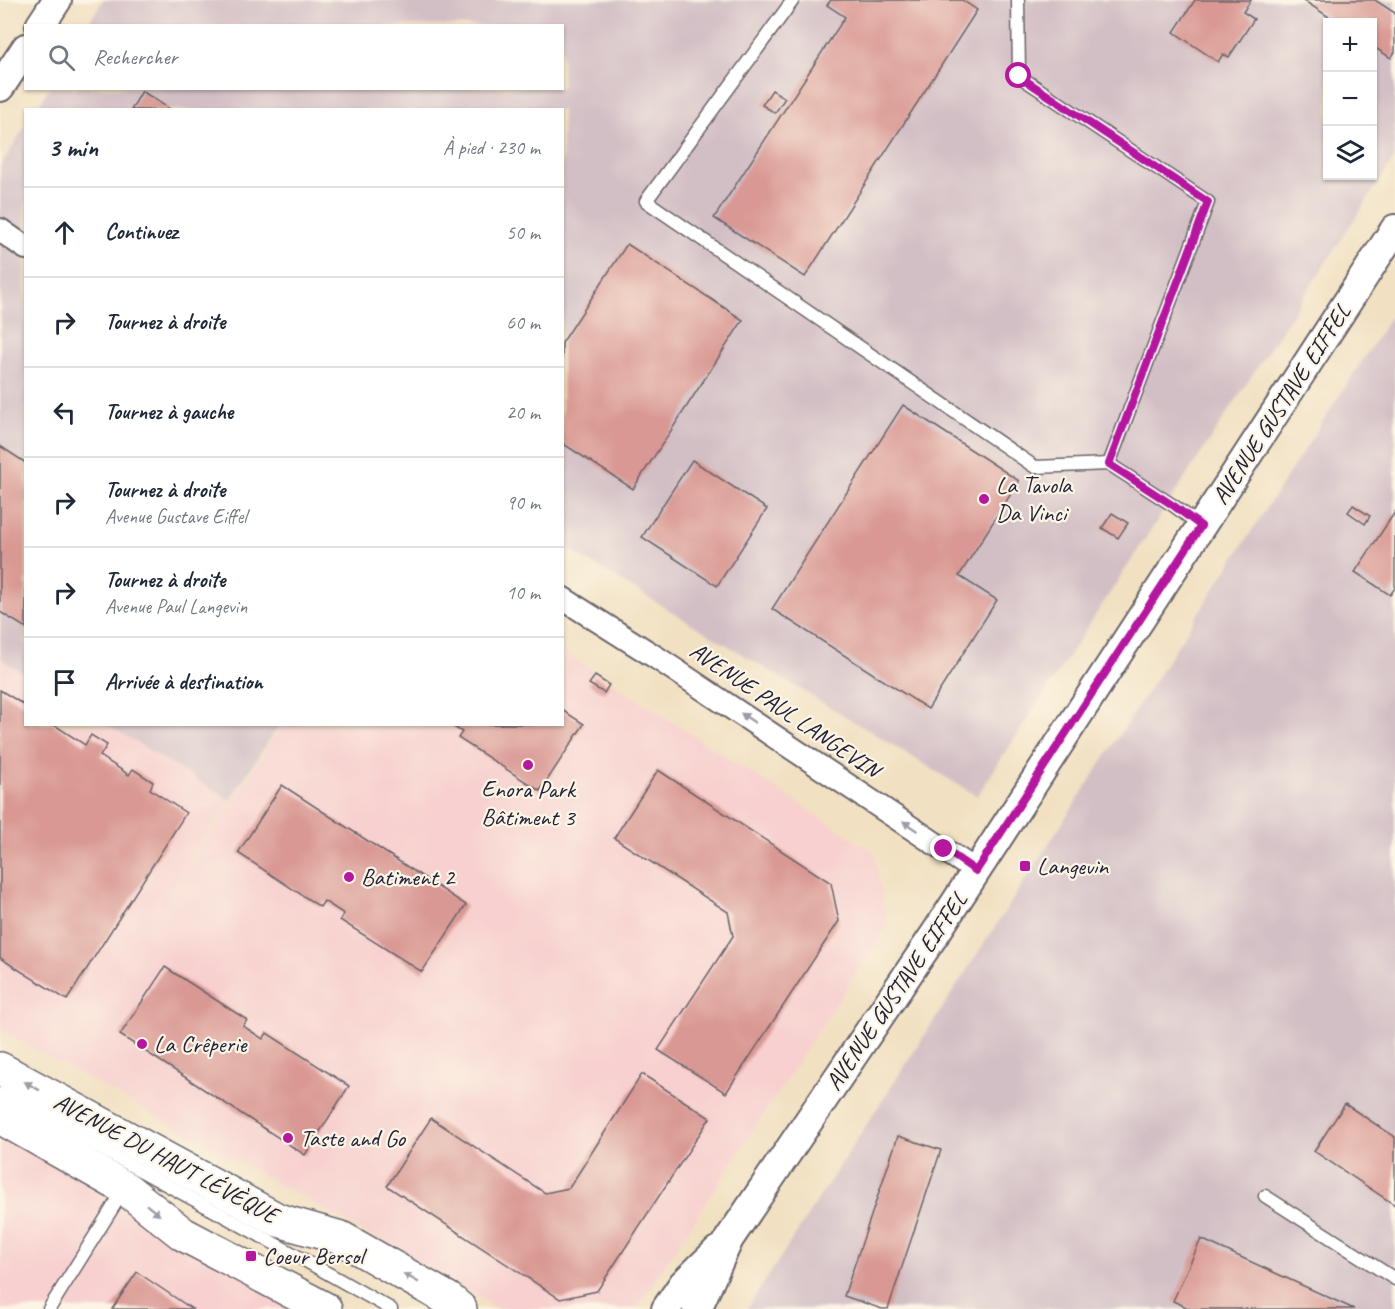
<!DOCTYPE html>
<html lang="fr">
<meta charset="utf-8">
<style>
body{margin:0;font-family:Caveat,sans-serif;background:#f2f2f3;color:#1f2937}
.controls{position:absolute;right:18px;top:18px;display:grid;overflow:hidden;border-radius:0px;box-shadow:0 2px 4px #0004}
.controls button{width:54px;height:54px;display:grid;place-items:center;padding:0;border:0;border-bottom:2px solid #e0e1e3;background:#fff;color:#1f2937;font:30px sans-serif}
.stop{position:absolute;width:18px;height:18px;margin:-14px;border:4px solid #b5179e;border-radius:50%;background:#fff}
.stop.end{background:#b5179e;border-color:#fff;box-shadow:0 2px 6px #0008}
.list{margin:0;padding:0;list-style:none}
h2{display:flex;justify-content:space-between;align-items:center;height:78px;margin:0;padding:0 24px;font-size:26px}
h2 small{font-size:20px;font-weight:400;color:#747a83}
.list li{display:grid;grid-template-columns:39px 1fr auto;gap:18px;align-items:center;box-sizing:border-box;height:90px;padding:0 24px;border-top:2px solid #e0e1e3}
.list b{display:block;font-size:22px;white-space:nowrap}
.list p{margin:0;font-size:20px;white-space:nowrap;color:#747a83}
.list em{font-size:20px;font-style:normal;color:#747a83}
.icon{flex:none;width:33px;height:33px;fill:none;stroke:currentColor;stroke-width:2;stroke-linecap:round;stroke-linejoin:round}
.map{position:relative;flex:none;width:1395px;height:1309px;overflow:hidden}
.search{position:absolute;background:#fff;box-shadow:0 2px 4px #0004;left:24px;top:24px;width:540px;height:66px;display:flex;align-items:center;gap:15px;box-sizing:border-box;padding:0 21px;border-radius:0px;color:#747a83;font-size:22px}
.panel{position:absolute;background:#fff;box-shadow:0 2px 4px #0004;left:24px;top:108px;width:540px;height:618px;border-radius:0px}
.map>svg:first-child{display:block}
</style>
<div class="map">
<svg width="1395" height="1309" viewBox="0 0 1395 1309">
<rect width="100%" height="100%" fill="#fcf5e5"/>
<filter id="ink" filterUnits="userSpaceOnUse"><feTurbulence type="fractalNoise" baseFrequency=".0167" numOctaves="2"/><feDisplacementMap in="SourceGraphic" scale="12" xChannelSelector="R" yChannelSelector="G"/><feConvolveMatrix kernelMatrix="1 2 1 2 8 2 1 2 1" color-interpolation-filters="sRGB"/></filter>
<filter id="wash" filterUnits="userSpaceOnUse"><feTurbulence type="fractalNoise" baseFrequency=".008" numOctaves="4" result="noise"/><feDisplacementMap in="SourceGraphic" scale="24" xChannelSelector="R" yChannelSelector="G"/><feGaussianBlur stdDeviation="1.35" result="paint"/><feColorMatrix in="noise" values="0 0 0 0 0 0 0 0 0 0 0 0 0 0 0 0 0 1.4 0 .05"/><feComposite in="paint" operator="in"/></filter>
<g filter="url(#wash)">
<rect width="100%" height="100%" fill="#f1e0c1"/>
<!-- built -->
<g fill="#f7d0cf">
<polygon points="563,651 875,853 887,926 636,1309 500,1309 318,1206 0,1030 0,658 25,674 26,724 108,725 230,800 139,945 281,725 562,724"/>
<polygon points="0,1127 317,1309 0,1309"/>
</g>
<!-- industrial -->
<g fill="#d2bec5" fill-rule="evenodd">
<path d="M103,0H1395V157L977,796L563,546L562,110H36L49,88H562V26L87,25ZM1328,22H1372V176H1328Z"/>
<polygon points="25,126 25,674 0,658 0,167"/>
<polygon points="1395,310 1395,1309 747,1309"/>
<polygon points="108,725 279,724 279,725 230,800"/>
</g>
<g id="blocks">
<!-- building -->
<g fill="#d99893">
<polygon points="831,0 962,0 977,10 805,277 714,218 845,17 827,5"/>
<polygon points="1195,0 1251,0 1243,12 1254,19 1229,57 1223,54 1218,62 1174,32"/>
<polygon points="1303,0 1375,0 1395,13 1395,52 1391,58 1372,46 1372,22 1332,22 1329,17"/>
<polygon points="772,90 785,98 775,113 762,105"/>
<polygon points="142,91 171,110 131,110"/>
<polygon points="627,244 743,320 633,489 562,443 562,343"/>
<polygon points="903,405 1019,481 959,576 997,600 928,709 772,609"/>
<polygon points="0,446 26,463 26,628 0,612"/>
<polygon points="692,460 767,509 717,586 642,537"/>
<polygon points="1353,505 1370,516 1365,524 1348,512"/>
<polygon points="1395,512 1395,588 1390,595 1355,572"/>
<polygon points="1112,513 1128,523 1118,538 1102,528"/>
<polygon points="595,676 609,685 604,693 589,684"/>
<polygon points="0,690 26,706 26,724 53,724 85,745 91,735 107,745 100,756 129,775 133,769 153,782 150,789 186,813 67,1000 0,958"/>
<polygon points="562,710 584,724 540,791 458,738 462,732 449,724 562,724"/>
<polygon points="658,770 831,883 839,921 726,1093 658,1050 733,936 728,912 614,838"/>
<polygon points="282,785 466,905 422,972 340,920 344,914 324,901 320,907 238,853"/>
<polygon points="165,967 247,1020 243,1026 263,1039 267,1033 349,1086 305,1155 120,1035"/>
<polygon points="642,1074 710,1118 597,1291 560,1299 387,1186 431,1118 545,1193 569,1188"/>
<polygon points="1345,1104 1395,1137 1395,1205 1314,1151"/>
<polygon points="898,1136 941,1150 888,1309 882,1309 844,1296"/>
<polygon points="1201,1239 1354,1309 1191,1309 1173,1301"/>
<polygon points="137,1272 192,1309 112,1309"/>
</g>
</g>
</g>
<g filter="url(#ink)">
<use href="#blocks" fill-opacity="0" stroke="#6a646a" stroke-width="1.5"/>
<g fill="none" stroke-linecap="round" stroke-linejoin="round">
<defs>
<g id="service">
<polyline points="793,0 646,201 1035,467 1109,464 1174,506 1201,526"/>
<polyline points="1018,0 1019,76 1208,202 1109,464"/>
<polyline points="0,1094 290,1252 391,1309"/>
<polyline points="1265,1196 1395,1279"/>
<polyline points="49,1309 125,1188"/>
</g>
<g id="minor">
<polyline points="0,230 26,248"/>
<polyline points="562,598 657,658 976,871"/>
</g>
<g id="tertiary">
<polyline points="40,26 57,0"/>
<polyline points="0,87 26,48"/>
<polyline points="666,1309 683,1284 717,1251"/>
<polyline points="697,1309 729,1239 937,931 1395,229"/>
</g>
<g id="secondary">
<polyline points="0,1069 278,1220 341,1238 448,1299 460,1309"/>
<polyline points="0,1117 125,1188 183,1234 325,1309"/>
</g>
</defs>
<!-- service casing -->
<use href="#service" stroke="#6a646a" stroke-width="15"/>
<!-- minor casing -->
<use href="#minor" stroke="#6a646a" stroke-width="26"/>
<!-- tertiary casing -->
<use href="#tertiary" stroke="#6a646a" stroke-width="32"/>
<!-- secondary casing -->
<use href="#secondary" stroke="#6a646a" stroke-width="36"/>
<!-- service -->
<use href="#service" stroke="#fff" stroke-width="12"/>
<!-- minor -->
<use href="#minor" stroke="#fff" stroke-width="22"/>
<!-- tertiary -->
<use href="#tertiary" stroke="#fff" stroke-width="28"/>
<!-- secondary -->
<use href="#secondary" stroke="#fff" stroke-width="33"/>
</g>
<!-- one-way arrows -->
<defs><path id="oneway-solid" d="M-6-.8H1V-3.2L6.5 0L1 3.2V.8H-6Z" transform="scale(1.5)"/></defs>
<g fill="#9c9ca7">
<use href="#oneway-solid" transform="translate(748 718) rotate(-146)"/>
<use href="#oneway-solid" transform="translate(910 826) rotate(-146)"/>
<use href="#oneway-solid" transform="translate(32 1086) rotate(-151)"/>
<use href="#oneway-solid" transform="translate(153 1210) rotate(39)"/>
<use href="#oneway-solid" transform="translate(411 1278) rotate(-150)"/>
</g>
</g>
<g fill="none" stroke-linecap="round" stroke-linejoin="round" filter="url(#ink)">
<!-- route -->
<polyline stroke="#b5179e" stroke-width="8" points="944,849 976,871 1201,526 1174,506 1109,464 1208,202 1019,76"/>
</g>
<!-- markers -->
<g fill="#b5179e" stroke="#fcf5e5" stroke-width="2">
<circle cx="984" cy="499" r="6"/>
<circle cx="528" cy="765" r="6"/>
<rect x="1019" y="860" width="12" height="12" rx="3"/>
<circle cx="349" cy="877" r="6"/>
<circle cx="142" cy="1044" r="6"/>
<circle cx="288" cy="1138" r="6"/>
<rect x="245" y="1250" width="12" height="12" rx="3"/>
</g>
<g text-anchor="middle" dominant-baseline="central" stroke-width="4.5" stroke-linejoin="round" paint-order="stroke">
<!-- street labels -->
<g font-size="24" fill="#22223b" stroke="#fcf5e5">
<text transform="translate(1281 404) rotate(-57)">AVENUE GUSTAVE EIFFEL</text>
<text transform="translate(785 710) rotate(34)">AVENUE PAUL LANGEVIN</text>
<text transform="translate(896 991) rotate(-56)">AVENUE GUSTAVE EIFFEL</text>
<text transform="translate(166 1158) rotate(28)">AVENUE DU HAUT LÉVÈQUE</text>
</g>
<!-- poi labels -->
<g font-size="24" fill="#22223b" stroke="#fcf5e5" text-anchor="start">
<text x="996" y="485">La Tavola<tspan x="996" dy="28">Da Vinci</tspan></text>
<text x="528" y="789" text-anchor="middle">Enora Park<tspan x="528" dy="28">Bâtiment 3</tspan></text>
<text x="1037" y="866">Langevin</text>
<text x="361" y="877">Batiment 2</text>
<text x="154" y="1044">La Crêperie</text>
<text x="300" y="1138">Taste and Go</text>
<text x="263" y="1256">Coeur Bersol</text>
</g>
</g>
</svg>
<div class="controls">
<button>+</button>
<button>−</button>
<button><svg class="icon" aria-label="layers" viewBox="0 0 24 24"><path d="M12 4l9 5-9 5-9-5zM3 14l9 5 9-5"/></svg></button>
</div>
<div class="stop" style="left:1019px;top:76px"></div>
<div class="stop end" style="left:944px;top:849px"></div>
<div class="search"><svg class="icon" aria-label="search" viewBox="0 0 24 24"><circle cx="10" cy="10" r="6"/><path d="M15 15l6 6"/></svg>Rechercher</div>
<section class="panel">
<h2>3 min<small>À pied · 230 m</small></h2>
<ul class="list">
<li><svg class="icon" aria-label="ahead" viewBox="0 0 24 24"><path d="M12 20V5M6 11l6-6 6 6"/></svg><div><b>Continuez</b></div><em>50 m</em></li>
<li><svg class="icon" aria-label="right" viewBox="0 0 24 24"><path d="M7 20v-9h11M14 6l5 5-5 5"/></svg><div><b>Tournez à droite</b></div><em>60 m</em></li>
<li><svg class="icon" aria-label="left" viewBox="0 0 24 24"><path d="M17 20v-9H6M10 6l-5 5 5 5"/></svg><div><b>Tournez à gauche</b></div><em>20 m</em></li>
<li><svg class="icon" aria-label="right" viewBox="0 0 24 24"><path d="M7 20v-9h11M14 6l5 5-5 5"/></svg><div><b>Tournez à droite</b><p>Avenue Gustave Eiffel</p></div><em>90 m</em></li>
<li><svg class="icon" aria-label="right" viewBox="0 0 24 24"><path d="M7 20v-9h11M14 6l5 5-5 5"/></svg><div><b>Tournez à droite</b><p>Avenue Paul Langevin</p></div><em>10 m</em></li>
<li><svg class="icon" aria-label="arrive" viewBox="0 0 24 24"><path d="M6 21V4h12l-3 4 3 4H6"/></svg><div><b>Arrivée à destination</b></div></li>
</ul>
</section>
</div>
